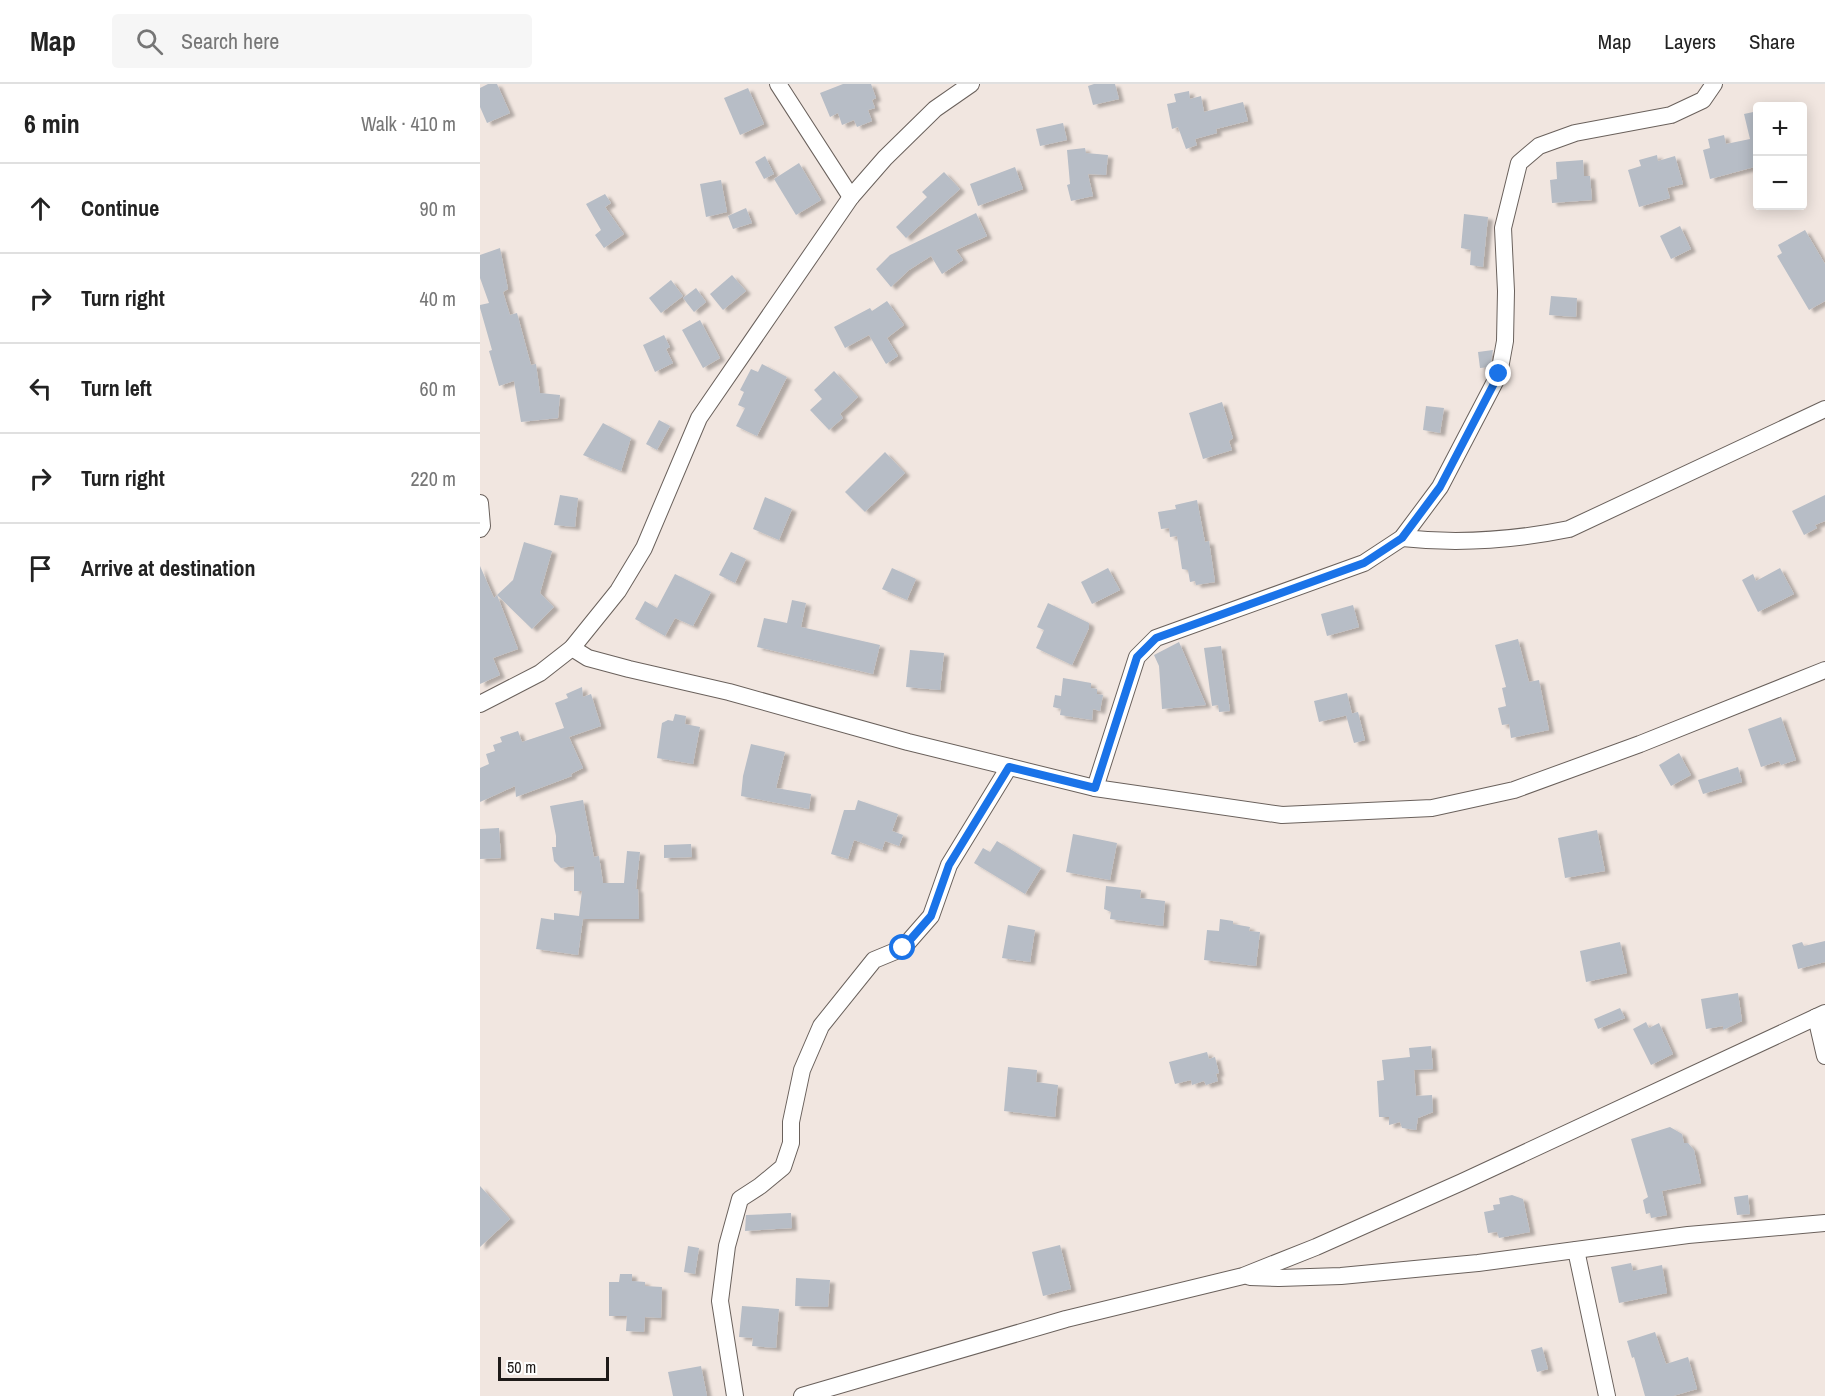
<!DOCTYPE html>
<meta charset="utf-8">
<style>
body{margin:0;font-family:"Archivo Narrow",sans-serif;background:#f6f6f6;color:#222}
.controls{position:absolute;right:18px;top:18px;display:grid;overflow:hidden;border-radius:6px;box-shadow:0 3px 15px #0003}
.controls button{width:54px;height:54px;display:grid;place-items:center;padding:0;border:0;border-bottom:2px solid #e0e0e0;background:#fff;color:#222;font:30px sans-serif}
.scale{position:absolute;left:18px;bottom:15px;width:111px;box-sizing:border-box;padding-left:6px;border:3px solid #1e1a18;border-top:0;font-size:16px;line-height:21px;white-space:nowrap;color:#1e1a18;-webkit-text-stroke:4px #fff;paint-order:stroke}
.stop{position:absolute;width:18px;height:18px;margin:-14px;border:4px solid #1a73e8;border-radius:50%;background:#fff}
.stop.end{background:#1a73e8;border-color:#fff;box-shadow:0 2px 6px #0008}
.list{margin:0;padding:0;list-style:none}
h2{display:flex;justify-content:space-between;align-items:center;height:78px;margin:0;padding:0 24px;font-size:26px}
h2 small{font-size:20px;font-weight:400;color:#767676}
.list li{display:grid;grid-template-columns:39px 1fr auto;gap:18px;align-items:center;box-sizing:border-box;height:90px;padding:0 24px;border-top:2px solid #e0e0e0}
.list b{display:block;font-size:22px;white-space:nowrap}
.list em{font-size:20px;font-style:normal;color:#767676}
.icon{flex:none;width:33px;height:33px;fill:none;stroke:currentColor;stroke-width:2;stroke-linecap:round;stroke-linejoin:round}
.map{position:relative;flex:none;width:1345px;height:1312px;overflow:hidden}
header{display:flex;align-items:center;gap:36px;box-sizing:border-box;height:84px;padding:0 30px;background:#fff;border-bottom:2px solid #e0e0e0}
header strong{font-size:28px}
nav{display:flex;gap:33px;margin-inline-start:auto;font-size:21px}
.search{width:420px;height:54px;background:#f6f6f6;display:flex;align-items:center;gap:15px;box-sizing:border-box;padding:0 21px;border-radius:6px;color:#767676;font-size:22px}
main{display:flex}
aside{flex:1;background:#fff}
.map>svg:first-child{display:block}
</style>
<header>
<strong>Map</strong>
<div class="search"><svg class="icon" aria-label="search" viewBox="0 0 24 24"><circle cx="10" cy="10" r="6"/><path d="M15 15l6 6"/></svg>Search here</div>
<nav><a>Map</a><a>Layers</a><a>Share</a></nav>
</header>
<main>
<aside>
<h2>6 min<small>Walk · 410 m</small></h2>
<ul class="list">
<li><svg class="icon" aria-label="ahead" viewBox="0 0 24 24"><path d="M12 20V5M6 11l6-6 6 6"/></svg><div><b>Continue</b></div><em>90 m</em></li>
<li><svg class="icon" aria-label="right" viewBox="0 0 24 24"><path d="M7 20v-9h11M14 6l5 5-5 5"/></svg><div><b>Turn right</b></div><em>40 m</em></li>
<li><svg class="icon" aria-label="left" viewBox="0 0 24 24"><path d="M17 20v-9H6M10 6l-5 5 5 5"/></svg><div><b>Turn left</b></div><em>60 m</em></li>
<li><svg class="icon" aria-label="right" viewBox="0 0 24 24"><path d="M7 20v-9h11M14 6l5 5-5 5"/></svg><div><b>Turn right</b></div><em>220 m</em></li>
<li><svg class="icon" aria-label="arrive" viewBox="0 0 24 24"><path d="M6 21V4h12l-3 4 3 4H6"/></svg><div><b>Arrive at destination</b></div></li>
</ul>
</aside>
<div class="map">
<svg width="1345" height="1312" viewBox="0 0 1345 1312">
<defs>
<filter id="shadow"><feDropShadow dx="5" dy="3" stdDeviation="1.5" flood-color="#0004"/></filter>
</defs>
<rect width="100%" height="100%" fill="#f1e6e0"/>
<!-- building -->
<g fill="#b7bdc6" filter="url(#shadow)">
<polygon points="8,0 17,0 30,29 7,39 0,23 0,4"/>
<polygon points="363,0 391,0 396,14 392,16 395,24 388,26 392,37 377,43 374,36 362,41 358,29 350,33 340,9"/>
<polygon points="614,0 635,0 639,15 613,21 608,2"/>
<polygon points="268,4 284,40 260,51 244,14"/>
<polygon points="709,7 710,15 721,12 724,28 763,18 768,37 736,45 737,49 715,55 717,61 706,65 698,43 692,45 687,20 696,18 694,10"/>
<polygon points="1278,27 1278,82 1230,95 1223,66 1230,64 1228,55 1244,51 1246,60 1270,55 1264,30"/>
<polygon points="583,39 587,56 560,62 556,45"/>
<polygon points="605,64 606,69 628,71 626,91 608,90 613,112 591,117 587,101 590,100 587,66"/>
<polygon points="1177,71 1178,77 1195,72 1203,100 1187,104 1190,114 1159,123 1148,86 1161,82 1159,76"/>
<polygon points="285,72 294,90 284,95 275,78"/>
<polygon points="1103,76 1104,92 1110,92 1112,116 1072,119 1070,96 1077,95 1076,78"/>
<polygon points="319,79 341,116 316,131 294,95"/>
<polygon points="535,83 543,105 498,122 490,100"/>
<polygon points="464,88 480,105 426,154 416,143 447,113 442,108"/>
<polygon points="241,96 247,128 226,133 220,100"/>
<polygon points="125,110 131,119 125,123 144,150 124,164 115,151 121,146 106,120"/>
<polygon points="266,124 272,139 253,145 248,132"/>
<polygon points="496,129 507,152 476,166 483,176 462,190 451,172 429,186 411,203 396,185 410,171"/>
<polygon points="984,130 1008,133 1003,183 990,181 991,166 981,164"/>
<polygon points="1200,142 1211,165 1191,175 1180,152"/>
<polygon points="1325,146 1345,180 1345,217 1329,226 1297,172 1302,169 1298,161"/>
<polygon points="20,164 28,205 23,208 30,231 37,229 51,281 56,280 60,309 80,311 78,334 41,338 34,297 19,302 9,267 12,266 0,224 0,221 9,219 0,194 0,171"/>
<polygon points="252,191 266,207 243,226 230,210"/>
<polygon points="191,196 203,212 181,229 169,214"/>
<polygon points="216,204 226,218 214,228 203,214"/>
<polygon points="1071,212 1097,214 1096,233 1069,231"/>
<polygon points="407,217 424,241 407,254 418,272 406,280 389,251 365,264 354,243 390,224 392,227"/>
<polygon points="220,236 240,274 223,284 202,246"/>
<polygon points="184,251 190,263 186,265 193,279 175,288 163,261"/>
<polygon points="1013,266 1010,283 1000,284 998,268"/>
<polygon points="282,280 307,293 277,352 256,342 265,324 258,321 264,308 260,306 271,285 278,288"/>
<polygon points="354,287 378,313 360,330 363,334 349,346 330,326 342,315 334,306"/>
<polygon points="742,318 753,354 749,357 752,366 723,375 709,329"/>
<polygon points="946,322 964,324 960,349 943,346"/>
<polygon points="179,336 190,342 177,366 166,360"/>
<polygon points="123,339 151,354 141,387 103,371"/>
<polygon points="405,368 425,389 385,428 365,408"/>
<polygon points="80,411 98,414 95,443 74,441"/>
<polygon points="1345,411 1345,437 1335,441 1337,444 1324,451 1312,427"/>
<polygon points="285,413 312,425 299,456 273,445"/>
<polygon points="717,416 725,458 729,457 735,498 716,501 715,497 710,498 708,486 702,485 697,452 690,453 689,444 681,445 678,428 696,425 695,421"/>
<polygon points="44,458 72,467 60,509 74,523 52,545 17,511 33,496"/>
<polygon points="251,468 266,475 255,499 239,491"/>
<polygon points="0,482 14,514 17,511 38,565 13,574 20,591 0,600"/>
<polygon points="412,484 436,495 427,516 402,505"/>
<polygon points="628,484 640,506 612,520 601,498"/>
<polygon points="1300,484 1314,510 1278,528 1262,496 1273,490 1276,497"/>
<polygon points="195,490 231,508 213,542 195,534 185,552 155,535 165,517 177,524"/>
<polygon points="312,516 326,519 321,543 400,561 393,590 277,563 284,534 307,539"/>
<polygon points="568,519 609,539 609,544 592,581 556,564 564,546 557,543"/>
<polygon points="873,521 879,543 847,552 841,530"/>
<polygon points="1038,555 1049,598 1059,596 1069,646 1031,654 1029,640 1022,641 1018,624 1026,622 1022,604 1026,603 1015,561"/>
<polygon points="699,558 726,621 682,625 679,582 674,571"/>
<polygon points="741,562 750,627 739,628 738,621 732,622 724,564"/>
<polygon points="430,566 464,569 460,606 426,603"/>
<polygon points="583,594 611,599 611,604 617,605 617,610 623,611 620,627 613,625 612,636 580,631 581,625 573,623 575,611 581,612"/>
<polygon points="102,603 103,613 111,610 121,642 89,653 103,684 91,690 92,692 36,713 35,702 0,718 0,684 9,680 6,670 15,667 13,661 22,658 20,653 38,647 42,658 84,644 75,619 88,614 86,610"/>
<polygon points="867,609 872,630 839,638 834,617"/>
<polygon points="878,628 885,656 874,659 866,631"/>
<polygon points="195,630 206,632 205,640 220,643 213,680 177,674 182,639 188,636 193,637"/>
<polygon points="1301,633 1316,676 1301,681 1299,677 1281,683 1268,645"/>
<polygon points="271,660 305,668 296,704 331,710 329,725 261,712 263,692"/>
<polygon points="1199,669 1211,691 1191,702 1179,681"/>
<polygon points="1258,683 1262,698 1223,710 1218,696"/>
<polygon points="103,716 114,773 119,772 123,799 144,799 147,767 160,768 156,805 158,805 159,835 103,835 98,871 56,865 61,834 74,836 74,829 99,832 102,807 94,807 94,782 81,784 74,777 72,763 76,763 76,752 70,722"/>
<polygon points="378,716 418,730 412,747 423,751 419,762 405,757 402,766 374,756 368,775 351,770 364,726 375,726"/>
<polygon points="19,744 21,774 0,775 0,745"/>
<polygon points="1117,746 1125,787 1085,794 1078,754"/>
<polygon points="593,750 637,759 630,796 586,788"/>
<polygon points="517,757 561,784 545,810 494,779 503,764 510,768"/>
<polygon points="211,760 212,773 184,774 184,761"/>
<polygon points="626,802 661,806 660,814 685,817 683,842 630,835 631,828 624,825"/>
<polygon points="740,835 753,837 753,840 770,843 769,847 780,848 776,882 724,876 727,846 739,847"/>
<polygon points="528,841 555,846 550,878 522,874"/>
<polygon points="1345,857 1345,878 1318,885 1312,861 1322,858 1324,862"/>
<polygon points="1140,858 1147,889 1106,898 1100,867"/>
<polygon points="1258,909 1262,937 1243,946 1243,942 1226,945 1221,915"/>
<polygon points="1140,924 1145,934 1118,945 1114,935"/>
<polygon points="1166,938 1169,944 1179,939 1193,970 1171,981 1153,945"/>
<polygon points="951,962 953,985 934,986 936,1012 952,1011 953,1028 938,1034 936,1046 922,1044 920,1038 909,1041 909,1033 899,1033 897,997 904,996 902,976 930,973 929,964"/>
<polygon points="727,968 729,975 735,973 739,989 736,990 738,997 726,1001 724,997 712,1001 711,996 695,1000 689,978"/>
<polygon points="528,983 557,986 556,998 578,1001 575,1033 524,1027"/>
<polygon points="1190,1043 1202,1050 1204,1059 1208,1059 1214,1066 1221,1099 1182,1107 1187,1131 1171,1134 1170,1129 1166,1130 1163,1116 1168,1113 1151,1055"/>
<polygon points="0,1102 30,1135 0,1163"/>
<polygon points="1032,1111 1043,1115 1050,1148 1019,1154 1017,1148 1008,1149 1004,1128 1014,1126 1013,1121 1020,1120 1019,1114"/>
<polygon points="1268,1111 1270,1130 1257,1131 1254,1113"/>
<polygon points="311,1129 312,1144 265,1147 266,1131"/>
<polygon points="580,1161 591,1205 563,1212 552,1168"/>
<polygon points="208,1162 219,1164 215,1190 204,1188"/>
<polygon points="1151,1179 1153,1187 1182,1181 1187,1209 1139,1219 1131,1183"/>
<polygon points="140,1190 152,1190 152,1197 165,1198 165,1202 182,1203 181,1234 165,1233 164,1248 146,1247 147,1232 129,1232 129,1198 139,1198"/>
<polygon points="316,1194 350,1196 348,1223 315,1222"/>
<polygon points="262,1222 299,1225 296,1264 272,1262 273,1254 259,1253"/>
<polygon points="1175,1248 1186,1280 1208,1273 1217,1305 1193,1312 1165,1312 1154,1273 1152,1274 1147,1257"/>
<polygon points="1062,1263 1068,1285 1057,1288 1051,1266"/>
<polygon points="221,1282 227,1312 193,1312 188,1288"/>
</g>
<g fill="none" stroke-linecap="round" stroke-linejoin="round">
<defs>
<g id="minor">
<polyline points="298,0 371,113"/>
<polyline points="0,419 2,442 0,445"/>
<path d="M922,454C977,460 1035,456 1089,445L1345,325"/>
<polyline points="92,564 108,574 149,585 249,608 428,658 615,704 802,731 952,724 1034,706 1160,660 1345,586"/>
<polyline points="0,620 60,589 92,564 138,507 164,464 219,334 371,113 405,74 455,25 491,0"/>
<polyline points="615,704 657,573 676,554 884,479 922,454 960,403 1019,290 1025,257 1026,207 1023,144 1039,79 1059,62 1095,49 1191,31 1223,16 1234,0"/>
<polyline points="1336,933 1345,972"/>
<polyline points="1096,1166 1127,1312"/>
<polyline points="770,1193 799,1194 861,1192 998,1179 1208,1151 1345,1139"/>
<polyline points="255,1312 240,1217 247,1162 260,1115 280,1102 303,1083 311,1059 311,1038 322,986 341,942 394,876 423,864 451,832 469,781 529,683"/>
<polyline points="322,1312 586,1235 763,1192 836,1163 982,1098 1345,929"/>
</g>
</defs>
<!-- minor casing -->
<use href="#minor" stroke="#6a615c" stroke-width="18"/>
<!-- minor -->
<use href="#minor" stroke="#fff" stroke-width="16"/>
</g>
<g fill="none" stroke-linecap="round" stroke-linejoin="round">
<!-- route -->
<polyline stroke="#1a73e8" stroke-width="8" points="423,864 451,832 469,781 529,683 615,704 657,573 676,554 884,479 922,454 960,403 1019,290"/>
</g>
</svg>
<div class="controls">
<button>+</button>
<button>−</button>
</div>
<div class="scale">50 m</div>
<div class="stop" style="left:423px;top:864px"></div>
<div class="stop end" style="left:1019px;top:290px"></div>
</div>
</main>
